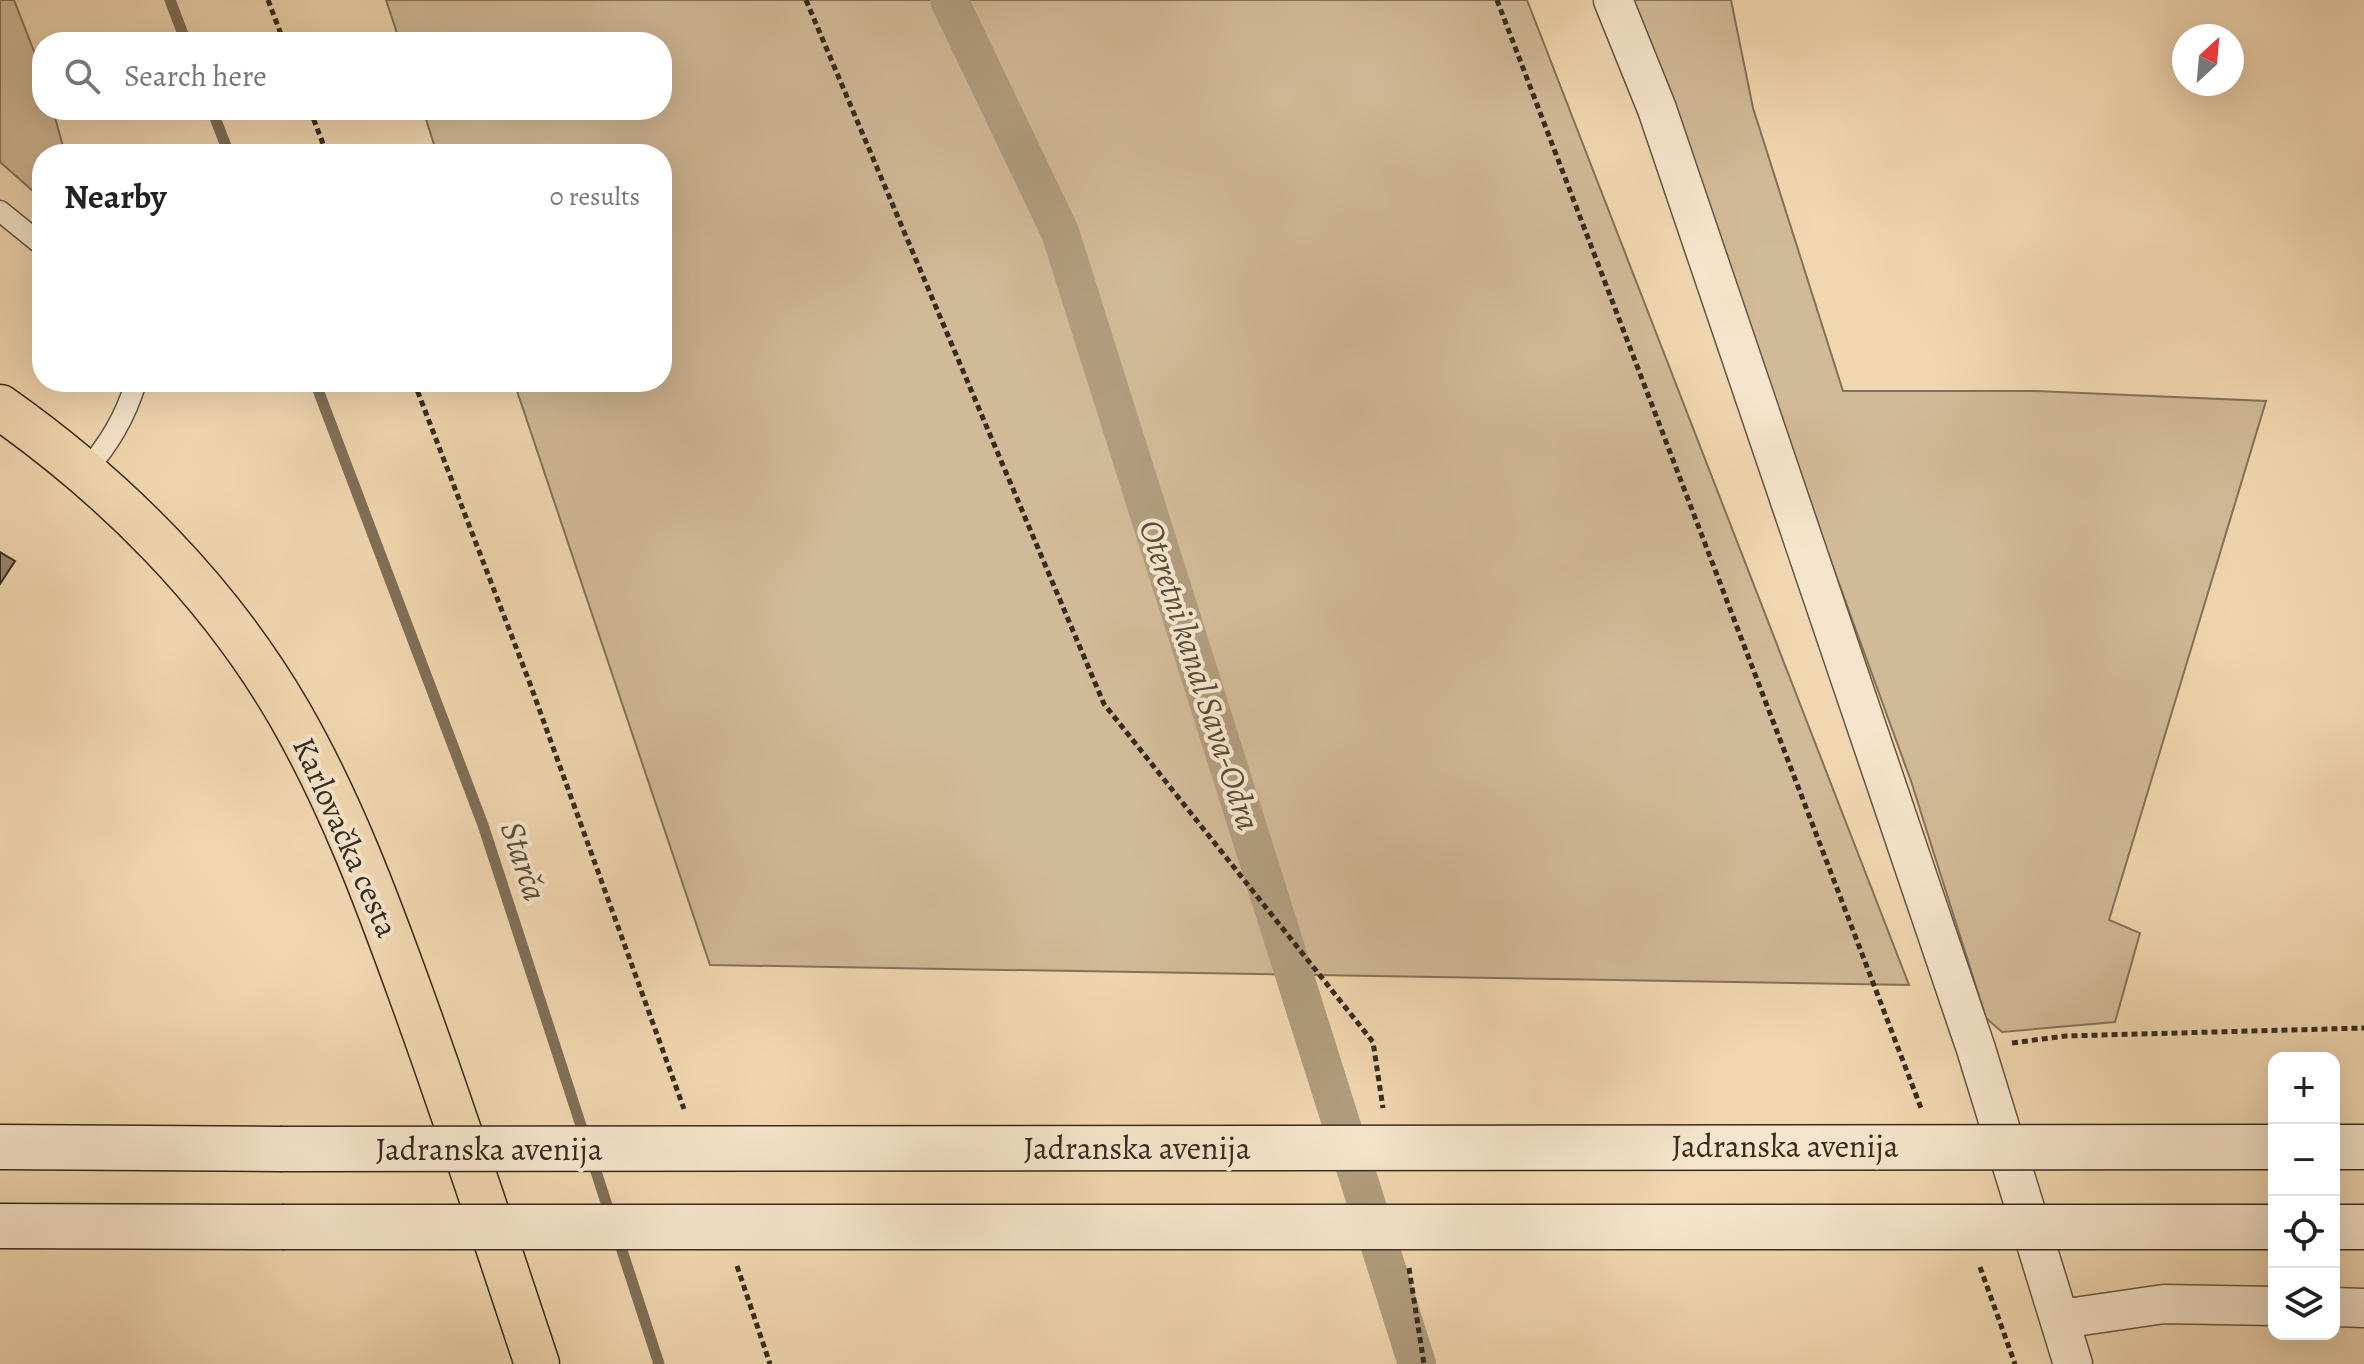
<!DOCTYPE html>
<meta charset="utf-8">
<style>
body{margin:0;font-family:Alegreya,serif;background:#f6f6f6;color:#222}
.controls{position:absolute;right:24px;bottom:24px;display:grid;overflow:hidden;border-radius:16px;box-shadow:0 8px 32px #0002}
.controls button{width:72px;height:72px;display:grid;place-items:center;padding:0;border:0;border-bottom:2px solid #e0e0e0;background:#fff;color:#222;font:40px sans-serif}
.compass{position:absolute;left:2172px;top:24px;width:72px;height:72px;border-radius:50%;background:#fff;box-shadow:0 8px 32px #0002;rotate:26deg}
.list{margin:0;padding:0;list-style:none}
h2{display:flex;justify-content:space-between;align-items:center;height:104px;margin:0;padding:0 32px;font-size:34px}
h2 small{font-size:26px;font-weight:400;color:#767676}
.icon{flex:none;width:44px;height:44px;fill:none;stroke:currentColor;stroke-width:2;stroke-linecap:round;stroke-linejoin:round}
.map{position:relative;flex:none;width:2364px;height:1364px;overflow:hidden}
.search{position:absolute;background:#fff;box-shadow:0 8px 32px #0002;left:32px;top:32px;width:640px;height:88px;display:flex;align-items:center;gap:20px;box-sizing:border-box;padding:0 28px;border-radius:32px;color:#767676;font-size:30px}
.panel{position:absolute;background:#fff;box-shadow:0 8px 32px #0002;left:32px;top:144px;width:640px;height:248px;border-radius:32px}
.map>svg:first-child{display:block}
</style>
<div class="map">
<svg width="2364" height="1364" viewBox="0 0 2364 1364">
<rect width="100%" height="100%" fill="#f1d7b0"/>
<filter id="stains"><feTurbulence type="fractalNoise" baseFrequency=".0025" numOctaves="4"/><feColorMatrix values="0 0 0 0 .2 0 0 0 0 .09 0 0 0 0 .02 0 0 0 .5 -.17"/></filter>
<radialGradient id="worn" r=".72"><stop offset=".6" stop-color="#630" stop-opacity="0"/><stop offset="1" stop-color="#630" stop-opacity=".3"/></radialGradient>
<!-- green -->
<g fill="#d1ba97" stroke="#83725a" stroke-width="2">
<polygon points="0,0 14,0 42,72 42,110 53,110 65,154 42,154 42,199 0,162"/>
<polygon points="386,0 1527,0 1909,985 710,965 514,382 662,382 662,154 437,154 423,110 662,110 662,42 400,42"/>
<polygon points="1626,0 1731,0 1753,108 1843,391 2036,391 2266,401 2109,920 2140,933 2115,1022 2002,1032 1986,1018 1911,781"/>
</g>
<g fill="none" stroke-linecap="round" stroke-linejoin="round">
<!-- stream -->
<g stroke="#7f6f58" stroke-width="11">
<polyline points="170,0 186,42"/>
<polyline points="212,110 229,154"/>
<polyline points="315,382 483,825 585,1138"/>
<polyline points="592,1159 611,1218"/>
<polyline points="617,1235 659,1364"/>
</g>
<!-- canal -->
<polyline stroke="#b19d7e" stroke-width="38" points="949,0 1060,232 1417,1364"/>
</g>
<!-- building -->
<polygon fill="#97846a" stroke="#352b1e" stroke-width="2" points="0,552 15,561 0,584"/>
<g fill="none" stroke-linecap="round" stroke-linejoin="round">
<defs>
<g id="lane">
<polyline points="0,211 42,245"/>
<path d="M85,472C109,444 125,418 136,382"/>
</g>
<g id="street">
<polyline points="1613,0 1657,109 1976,1049 2073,1364"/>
<polyline points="2334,1307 2364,1308"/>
<polyline points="2061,1319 2164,1304 2274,1306"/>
</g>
<g id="secondary">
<polyline points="0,1147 280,1149"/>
<polyline points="2334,1147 2364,1147"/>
<polyline points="0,1226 282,1227"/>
<polyline points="2334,1227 2364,1227"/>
</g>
<path id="primary" d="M0,407C115,488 219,592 289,713C341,803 377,900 412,997C456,1118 496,1241 537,1364"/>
</defs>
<!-- lane casing -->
<use href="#lane" stroke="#645642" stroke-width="23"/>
<!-- street casing -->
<use href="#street" stroke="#645642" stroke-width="41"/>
<!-- secondary casing -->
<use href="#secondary" stroke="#352b1e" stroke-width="47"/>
<!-- primary casing -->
<use href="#primary" stroke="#352b1e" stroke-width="47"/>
<!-- path -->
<g stroke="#352b1e" stroke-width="5" stroke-dasharray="6 4" stroke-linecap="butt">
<polyline points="268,0 284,42"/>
<polyline points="806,0 1104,704 1373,1042 1383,1108"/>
<polyline points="1497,0 1921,1108"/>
<polyline points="310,110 327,154"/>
<polyline points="414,382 529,681 684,1109"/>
<polyline points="2012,1043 2065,1036 2364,1028"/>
<polyline points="737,1266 770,1364"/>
<polyline points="1980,1267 2015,1364"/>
<polyline points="1409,1268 1424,1364"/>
</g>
<!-- lane -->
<use href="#lane" stroke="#f6e5cc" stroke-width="20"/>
<!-- street -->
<use href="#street" stroke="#f6e5cc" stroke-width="38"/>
<!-- secondary -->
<use href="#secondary" stroke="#f6e5cc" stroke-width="44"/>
<!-- primary -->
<use href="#primary" stroke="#f1d7b0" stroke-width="44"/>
<defs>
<g id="secondary-bridge">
<polyline points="280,1149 2274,1147"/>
<polyline points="282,1227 2274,1227"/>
</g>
</defs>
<!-- secondary-bridge casing -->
<use href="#secondary-bridge" stroke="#352b1e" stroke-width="47" stroke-linecap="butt"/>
<!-- secondary-bridge -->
<use href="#secondary-bridge" stroke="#f6e5cc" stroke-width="44"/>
</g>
<g text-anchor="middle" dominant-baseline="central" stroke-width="8" stroke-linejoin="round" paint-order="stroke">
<!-- street labels -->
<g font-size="32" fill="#352b1e" stroke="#f6e5cc">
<text transform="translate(346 837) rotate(66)">Karlovačka cesta</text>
<text x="1785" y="1146">Jadranska avenija</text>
<text x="1137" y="1148">Jadranska avenija</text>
<text x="489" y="1149">Jadranska avenija</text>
</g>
<!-- water labels -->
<g font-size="34" font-style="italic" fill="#5a4d3b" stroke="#f6e5cc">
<text transform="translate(1200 675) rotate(72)">Oteretni kanal Sava-Odra</text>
<text transform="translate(524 861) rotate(72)">Starča</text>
</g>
</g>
<rect width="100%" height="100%" filter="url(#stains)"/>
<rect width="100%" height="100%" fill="url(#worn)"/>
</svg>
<div class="controls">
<button>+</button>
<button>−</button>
<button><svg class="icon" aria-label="locate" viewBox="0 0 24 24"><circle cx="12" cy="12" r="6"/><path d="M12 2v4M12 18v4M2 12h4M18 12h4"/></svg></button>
<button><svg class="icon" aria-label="layers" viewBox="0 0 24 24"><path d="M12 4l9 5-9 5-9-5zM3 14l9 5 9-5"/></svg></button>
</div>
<svg class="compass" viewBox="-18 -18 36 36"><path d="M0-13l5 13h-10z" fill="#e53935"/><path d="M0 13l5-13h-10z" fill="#767676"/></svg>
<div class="search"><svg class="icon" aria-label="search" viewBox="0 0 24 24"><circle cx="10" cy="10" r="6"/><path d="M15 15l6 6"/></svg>Search here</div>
<section class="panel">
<h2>Nearby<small>0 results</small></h2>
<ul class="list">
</ul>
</section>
</div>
